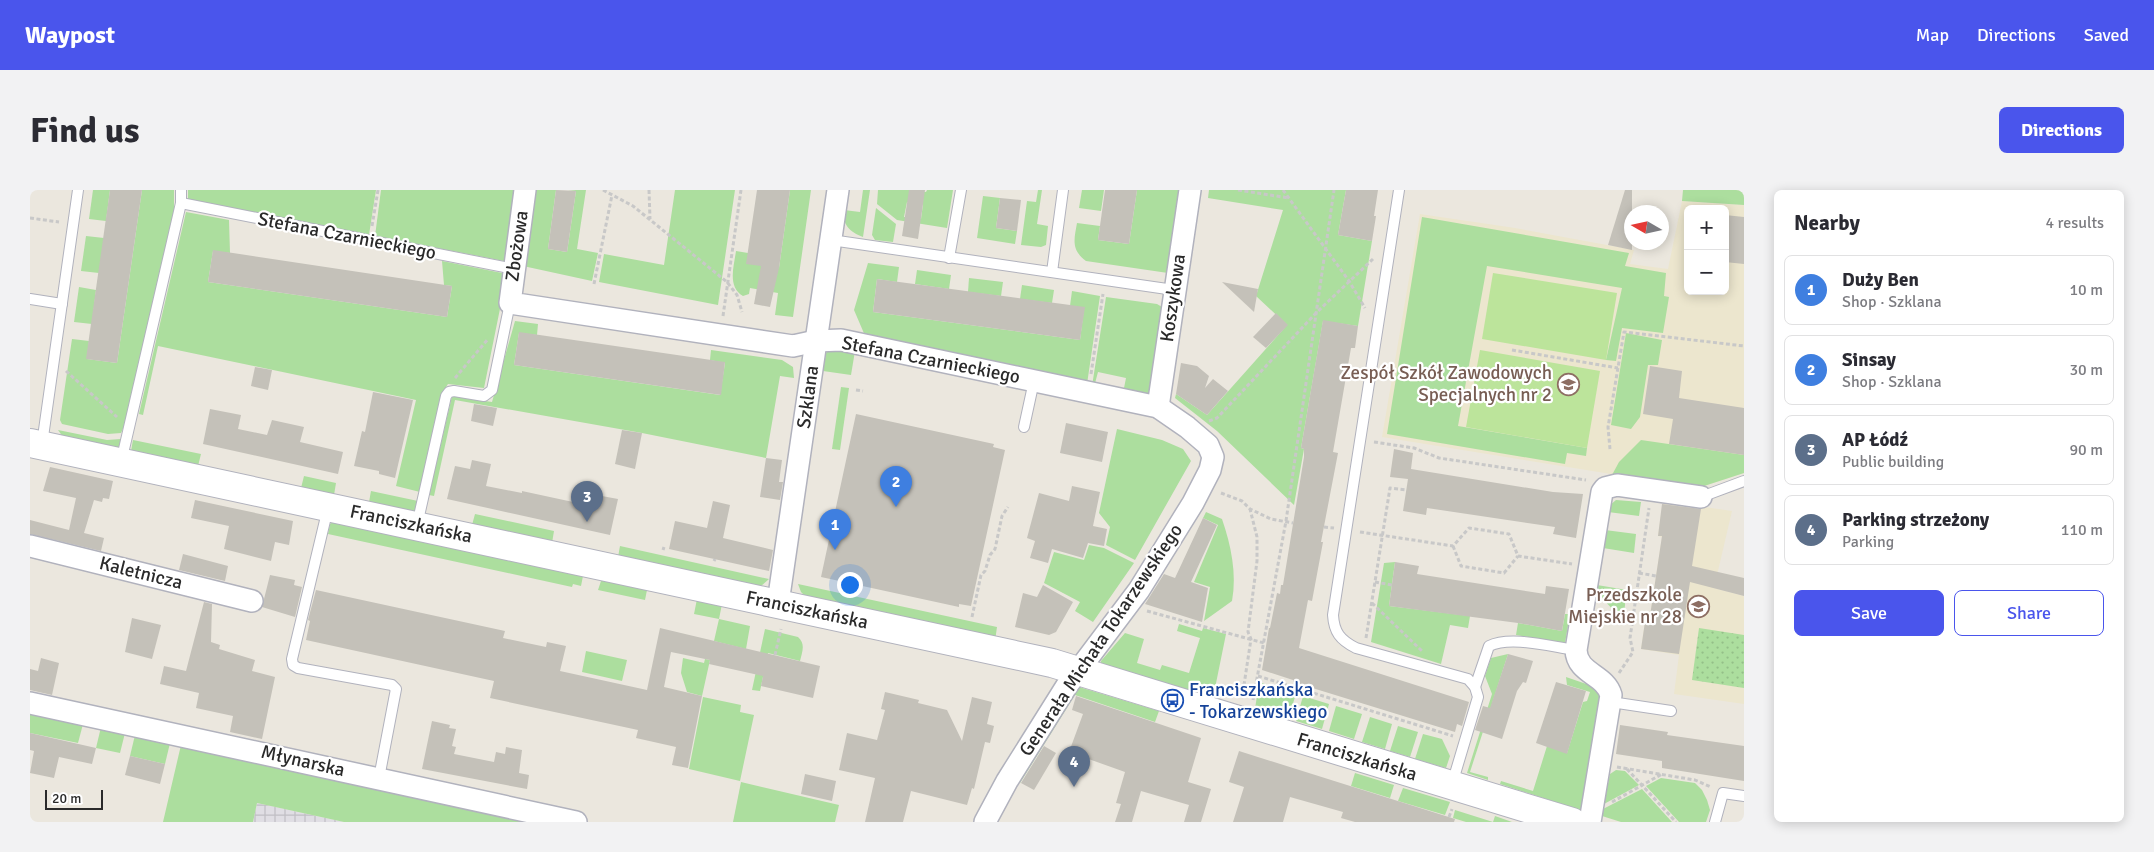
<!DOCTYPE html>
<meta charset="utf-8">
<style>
body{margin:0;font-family:Signika,sans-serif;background:#f2f2f3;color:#2b2b33}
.controls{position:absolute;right:15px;top:15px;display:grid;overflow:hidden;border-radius:8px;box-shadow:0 2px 12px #0003}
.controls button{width:45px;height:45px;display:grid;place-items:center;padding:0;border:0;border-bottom:1px solid #e1e1e2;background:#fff;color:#2b2b33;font:25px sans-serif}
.compass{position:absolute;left:1594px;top:15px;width:45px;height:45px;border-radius:50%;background:#fff;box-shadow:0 2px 12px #0003;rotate:279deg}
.scale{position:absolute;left:15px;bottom:12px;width:58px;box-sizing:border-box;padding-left:5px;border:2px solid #2a2a2a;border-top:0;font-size:14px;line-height:18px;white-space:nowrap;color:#2a2a2a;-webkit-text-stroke:4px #fff;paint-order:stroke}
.you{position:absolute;left:819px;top:394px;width:18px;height:18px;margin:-12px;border:4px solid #fff;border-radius:50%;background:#1a73e8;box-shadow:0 0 0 8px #1a73e833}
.badge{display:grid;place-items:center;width:32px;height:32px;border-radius:50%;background:#4a55ec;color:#fff;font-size:16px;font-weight:700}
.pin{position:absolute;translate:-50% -41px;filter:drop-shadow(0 1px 2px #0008)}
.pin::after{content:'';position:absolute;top:26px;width:18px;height:15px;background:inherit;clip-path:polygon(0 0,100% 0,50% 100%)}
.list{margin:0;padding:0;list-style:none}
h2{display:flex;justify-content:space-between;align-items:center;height:65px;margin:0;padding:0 20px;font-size:21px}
h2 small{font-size:16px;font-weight:400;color:#7c7c81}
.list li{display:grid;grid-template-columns:32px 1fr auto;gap:15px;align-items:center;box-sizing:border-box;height:70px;margin:0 10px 10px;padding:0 10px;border:1px solid #e1e1e2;border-radius:8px}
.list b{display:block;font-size:19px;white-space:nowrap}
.list p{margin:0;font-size:16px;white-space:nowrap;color:#7c7c81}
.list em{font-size:16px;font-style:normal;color:#7c7c81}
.actions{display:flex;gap:10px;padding:15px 20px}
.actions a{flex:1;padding:11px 0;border:1px solid #4a55ec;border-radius:8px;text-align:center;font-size:18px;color:#4a55ec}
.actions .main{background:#4a55ec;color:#fff}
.map{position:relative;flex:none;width:1714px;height:632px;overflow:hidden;border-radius:8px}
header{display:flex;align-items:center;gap:30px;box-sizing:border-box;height:70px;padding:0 25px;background:#4a55ec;color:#fff}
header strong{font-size:24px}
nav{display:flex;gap:28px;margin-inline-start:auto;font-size:18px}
.intro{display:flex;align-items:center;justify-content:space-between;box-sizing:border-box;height:120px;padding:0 30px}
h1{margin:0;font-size:35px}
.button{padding:12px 22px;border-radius:8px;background:#4a55ec;color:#fff;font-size:18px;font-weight:700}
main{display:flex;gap:30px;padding:0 30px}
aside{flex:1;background:#fff;border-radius:8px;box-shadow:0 2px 12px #0003}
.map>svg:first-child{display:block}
</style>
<header>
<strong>Waypost</strong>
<nav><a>Map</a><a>Directions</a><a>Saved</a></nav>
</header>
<div class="intro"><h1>Find us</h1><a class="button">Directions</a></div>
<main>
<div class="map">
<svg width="1714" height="632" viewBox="0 0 1714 632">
<defs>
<pattern id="industrial-grid" width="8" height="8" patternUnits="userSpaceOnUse" patternTransform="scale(1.25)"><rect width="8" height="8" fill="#e0dee4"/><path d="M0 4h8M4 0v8" fill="none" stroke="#c0bfc4"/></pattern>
<pattern id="park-dots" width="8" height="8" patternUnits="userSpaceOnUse" patternTransform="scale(1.25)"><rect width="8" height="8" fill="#acde9e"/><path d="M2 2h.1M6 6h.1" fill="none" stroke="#94bf88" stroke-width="1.8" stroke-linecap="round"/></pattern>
</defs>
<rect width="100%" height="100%" fill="#ebe7de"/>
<!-- industrial -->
<polygon fill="url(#industrial-grid)" points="227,613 314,632 223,632"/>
<!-- education -->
<g fill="#ece6ce" fill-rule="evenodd">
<path d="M1652,11L1714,15V283L1668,298L1352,247L1390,24L1485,38L1604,60L1600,74L1638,79ZM1658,19H1695V101H1658Z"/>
<polygon points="1633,311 1702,321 1684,398 1714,406 1714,514 1644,504 1649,465 1611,459 1616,425 1620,425 1632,347 1628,346"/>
</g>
<!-- grass -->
<g fill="#acde9e" fill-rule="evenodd">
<polygon points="63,0 80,0 76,31 59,29"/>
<polygon points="112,0 144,0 144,21 95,234 91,243 78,244 32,234 30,230 42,149 59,151 57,169 87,173"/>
<polygon points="158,0 346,0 339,45 158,9"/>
<polygon points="351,0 489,0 479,72 345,46"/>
<polygon points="504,0 526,0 518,59 537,62 546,1 538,0 556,0 547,59 568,63 562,91 493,76"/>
<polygon points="645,0 705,0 688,115 569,92 574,64 634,75"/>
<path d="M760,0H781L763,127L745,125L748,103L720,98L719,104L713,106C697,97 704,76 706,61L718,63L749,78Z"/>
<path d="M833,0H840L833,47C820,42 812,35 814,20L830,22Z"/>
<path d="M848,0H879L896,2L897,0H923L917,38L867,30L847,14ZM877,12L893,14L891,29L874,27Z"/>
<polygon points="1008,0 1012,0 1007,34 1018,36 1016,55 1011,57 991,55 997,11 1006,12"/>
<polygon points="1052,0 1074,0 1071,21 1049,18"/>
<path d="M1107,0H1151L1138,83L1056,71C1041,60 1044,50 1047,33L1070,36L1068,50L1099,54Z"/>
<polygon points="1179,0 1316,0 1308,45 1342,51 1328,136 1293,131 1271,258 1274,259 1264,315 1187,241 1145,208 1146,204 1177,225 1257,135 1226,106 1253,20 1178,8"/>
<polygon points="1653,0 1714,0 1714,15 1652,11"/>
<polygon points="953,6 970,8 966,38 987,41 985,54 947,48"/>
<polygon points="846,18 866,34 863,52 845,50 842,45"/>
<polygon points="156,22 199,30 200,63 183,61 178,92 417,127 422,96 414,95 412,71 477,84 454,198 418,194 412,203 390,302 366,296 386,210 128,156 113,225 109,224"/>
<polygon points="1392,27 1599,63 1595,76 1636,83 1634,106 1639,107 1633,143 1592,138 1586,171 1576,170 1592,98 1457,76 1428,236 1557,258 1556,266 1537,263 1535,274 1357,244"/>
<polygon points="56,46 74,48 69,83 51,81"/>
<polygon points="838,73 869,77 867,92 847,89 843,122 1050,150 1054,118 1040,116 1042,101 1070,106 1057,194 836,148 824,120"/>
<polygon points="887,80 921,85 919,99 885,94"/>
<polygon points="939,88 973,92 971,106 938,102"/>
<polygon points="992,95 1024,100 1022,113 990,109"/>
<polygon points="49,97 66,100 62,134 44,132"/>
<polygon points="1076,107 1127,114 1132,117 1122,201 1118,206 1093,203 1096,188 1068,182 1064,197 1062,196"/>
<polygon points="485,131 508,134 507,145 489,143 484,175 690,205 695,173 680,170 681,160 752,170 763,177 764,188 750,186 736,268 612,243 425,210 404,306 399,305 422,206 462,212"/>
<polygon points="1596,143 1632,150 1628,175 1618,175 1610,227 1601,239 1581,235"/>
<polygon points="801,158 825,161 821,185 793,181 796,163"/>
<polygon points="811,197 819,198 810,260 802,259"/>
<polygon points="1087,239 1132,250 1153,259 1161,271 1105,370 1076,355 1080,337 1069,323"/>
<polygon points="28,240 77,250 91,249 88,259 33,247"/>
<polygon points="103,250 171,264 168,276 101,261"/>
<polygon points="1611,250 1714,265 1714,283 1668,298 1582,285 1589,272"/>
<polygon points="274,286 306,293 304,305 271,298"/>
<polygon points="341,301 388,311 385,323 339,312"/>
<polygon points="1586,310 1611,312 1609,326 1578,322 1579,316"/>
<path d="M1176,322L1192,329C1201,355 1207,384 1202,411L1174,431L1180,397L1164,392L1188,335L1173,328Z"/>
<polygon points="445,324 524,341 522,353 442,335"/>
<polygon points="303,332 553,386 551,396 543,394 542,397 298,344 300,334"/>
<polygon points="1575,340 1606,344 1604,363 1573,358"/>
<polygon points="1059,355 1074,358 1104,373 1063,432 1045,421 1050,412 1014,393 1024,362 1054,370"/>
<polygon points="590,356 739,389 731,396 588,367"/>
<polygon points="1365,372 1359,416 1440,426 1438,438 1420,435 1411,474 1341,452 1354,373"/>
<polygon points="572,388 617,400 615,410 568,400"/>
<polygon points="768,394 967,437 965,451 776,407 771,402"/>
<polygon points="1567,395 1597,400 1593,430 1566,402"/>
<polygon points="667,409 692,414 689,429 720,436 716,459 684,451 689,429 664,424"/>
<polygon points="1535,424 1540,424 1535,453 1486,445 1488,433 1532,441"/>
<polygon points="1149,434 1172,441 1173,438 1196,444 1183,508 1071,474 1071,471 1095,443 1114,449 1107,473 1130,480 1132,475 1159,483 1170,448 1147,441"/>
<path d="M735,439L768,447C776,454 772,462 770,471L738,463L730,501L722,500Z"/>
<polygon points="556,461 597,470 592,491 552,482"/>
<polygon points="1478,464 1440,582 1458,587 1458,590 1437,583 1462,504 1455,486 1461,468"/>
<polygon points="653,468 674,473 675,469 680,470 672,506 657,502 651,483"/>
<polygon points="1536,487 1568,498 1573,502 1553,621 1470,594 1471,591 1503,601 1517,556 1537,563 1553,512 1557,511 1560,502 1537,495"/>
<polygon points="1229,492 1266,504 1258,529 1225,519"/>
<polygon points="1049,497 1129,521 1125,532 1045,505 990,593 987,591"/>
<polygon points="1273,506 1299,514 1292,539 1266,531"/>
<polygon points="673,507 711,515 710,522 724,525 710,591 659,579"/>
<polygon points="1306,516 1332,524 1324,549 1299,541"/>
<polygon points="0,522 53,534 48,553 0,543"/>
<polygon points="1340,527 1362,534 1355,559 1332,552"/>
<polygon points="1368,536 1388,542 1380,567 1360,561"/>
<polygon points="71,537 95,543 90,563 66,558"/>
<polygon points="1393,544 1412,549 1420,566 1416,578 1385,569"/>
<polygon points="105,545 140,553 135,574 100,566"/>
<polygon points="151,555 504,632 314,632 227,613 223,632 133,632"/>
<polygon points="1586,580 1595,581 1609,595 1574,614 1580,584"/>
<polygon points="1325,583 1364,595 1360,608 1321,596"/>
<polygon points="1631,588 1665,593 1672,600 1677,610 1680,620 1676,632 1649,632 1616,596"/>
<polygon points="711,592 809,615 805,632 703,632"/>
<polygon points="1373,598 1420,612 1415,625 1368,611"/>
<polygon points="1612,599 1642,632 1591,632 1572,626 1573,619"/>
<polygon points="1425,620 1463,632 1465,626 1482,632 1436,632 1423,628"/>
</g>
<!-- park -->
<polygon fill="url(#park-dots)" points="1669,438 1714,445 1714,498 1662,490"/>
<!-- pitch -->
<g fill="#bce49b">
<polygon points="1463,83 1587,103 1576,170 1452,149"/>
<polygon points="1450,160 1570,181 1557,258 1436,237"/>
</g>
<!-- building -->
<g fill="#c4c1b9">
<polygon points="80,0 112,0 87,173 56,169"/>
<polygon points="526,0 546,1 537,62 518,59"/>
<polygon points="727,0 760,0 749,78 740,117 724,114 731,76 716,74"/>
<polygon points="879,0 895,0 888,49 872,46"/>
<polygon points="1075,0 1107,0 1099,54 1068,50"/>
<polygon points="1316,0 1348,0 1344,26 1346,26 1342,51 1308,45"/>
<polygon points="1595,0 1602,0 1602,60 1578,55"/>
<polygon points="970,8 991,10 987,41 966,38"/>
<polygon points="1695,25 1714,27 1714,74 1695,72"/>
<polygon points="183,60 422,96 417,127 178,92"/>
<polygon points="847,89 1055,117 1050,150 843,122"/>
<polygon points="1192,92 1228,99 1224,122"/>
<polygon points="1246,123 1258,135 1236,158 1223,147"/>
<polygon points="1293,130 1328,136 1325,158 1321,158 1303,262 1308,263 1291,352 1293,352 1282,411 1278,410 1269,458 1439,512 1432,536 1427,534 1425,542 1263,492 1263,490 1232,480 1239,438 1240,438 1247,403 1250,404 1251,395 1253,395 1274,267 1274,259 1271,258"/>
<polygon points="489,142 695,172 691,205 484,175"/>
<polygon points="1151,173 1167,176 1179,186 1175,198 1183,189 1198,201 1177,225 1146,204"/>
<polygon points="1620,176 1652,181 1649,208 1714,218 1714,265 1639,254 1643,229 1613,224"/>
<polygon points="225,177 242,180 238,200 221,196"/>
<polygon points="343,202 383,210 365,288 349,284 349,281 324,276 332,241 335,242"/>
<polygon points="444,214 467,218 463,236 441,231"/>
<polygon points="180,219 211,225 208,239 237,245 242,230 274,237 270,252 313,262 308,284 173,254"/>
<polygon points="826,224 964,254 963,257 975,260 941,416 929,414 929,417 791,387"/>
<polygon points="1036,233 1078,242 1072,272 1030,263"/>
<polygon points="592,240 612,243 605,279 585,274"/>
<polygon points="1364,259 1383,263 1381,279 1523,302 1553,304 1546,348 1523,344 1525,337 1397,318 1396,325 1373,321 1378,289 1360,287"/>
<polygon points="736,268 752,270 749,292 753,292 750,310 730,307"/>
<polygon points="442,270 461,274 456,296 492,303 492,301 543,312 545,301 588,309 580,345 417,309 425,276 440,279"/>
<polygon points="20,277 83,291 79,309 73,308 72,312 64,310 54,343 74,348 71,361 0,344 0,330 39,340 46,308 13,301"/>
<polygon points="1042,296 1070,302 1063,336 1077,339 1074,356 1058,353 1053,368 1022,359 1018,373 1000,368 1005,351 997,348 1009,303 1039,311"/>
<polygon points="165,310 263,331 259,355 245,352 241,371 194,359 199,336 161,328"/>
<polygon points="683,311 700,315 693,348 743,360 739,381 639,359 645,331 677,338"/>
<polygon points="1632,314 1671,319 1662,376 1714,388 1714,406 1660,392 1649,464 1611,459 1616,425 1620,426 1632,346 1628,346"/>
<polygon points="1173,328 1187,335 1161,392 1178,398 1172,432 1115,414 1134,384 1145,388"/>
<polygon points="153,364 198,376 195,391 149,380"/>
<polygon points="1365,372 1389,376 1387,384 1515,404 1516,396 1539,399 1532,441 1488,433 1359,416"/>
<polygon points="240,385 265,390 264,395 272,397 265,427 232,417"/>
<polygon points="1013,395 1043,412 1026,442 1019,445 985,437 993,403 1007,407"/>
<polygon points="286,400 475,441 473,448 516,457 517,452 536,456 530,481 617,500 630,438 790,476 783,508 731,496 733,486 679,474 680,470 641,462 634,497 672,506 658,578 642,575 646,557 606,548 608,540 460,508 464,491 276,450 280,431 278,430"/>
<polygon points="174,412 182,414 181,452 190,455 189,459 225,470 222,481 245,487 232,549 200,542 203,526 166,518 169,503 130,494 134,476 156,481"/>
<polygon points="102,428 131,435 122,469 95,462"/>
<polygon points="1478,464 1503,471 1496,493 1493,492 1487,501 1472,549 1445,540 1453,516 1460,518"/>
<polygon points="11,468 29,473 22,505 0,500 0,479 8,481"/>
<polygon points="1526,492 1556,501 1537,564 1506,553"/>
<polygon points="855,502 889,510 888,513 917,520 932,551 942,507 962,512 957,534 964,536 960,553 955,552 944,599 942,598 937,615 881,601 873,632 835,632 845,588 809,580 817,543 847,550 855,520 851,519"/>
<polygon points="1046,506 1171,548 1158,592 1181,599 1171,632 1154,632 1159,615 1111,601 1102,632 1085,632 1091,614 1086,613 1095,582 1039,562 1053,524 1042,520"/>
<polygon points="402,531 420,535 419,538 426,539 422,556 426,557 424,564 464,572 466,562 475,564 476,557 492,560 489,583 499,585 497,599 392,579"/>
<polygon points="1590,535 1638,542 1637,545 1714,556 1714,591 1632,578 1632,571 1586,564"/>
<polygon points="0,543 66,558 62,574 29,567 24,588 0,583 4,561 0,560"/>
<polygon points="1014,556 1026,563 1004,600 991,593"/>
<polygon points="1209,561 1425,629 1424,632 1325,632 1311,628 1313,622 1260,607 1253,632 1203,632 1214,597 1199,592"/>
<polygon points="100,566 135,574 130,594 95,585"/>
<polygon points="775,584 806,591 802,611 771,604"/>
</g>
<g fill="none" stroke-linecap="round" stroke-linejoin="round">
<defs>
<g id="lane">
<path d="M1369,0L1303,425C1304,442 1310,450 1326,458L1438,489L1445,497L1448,507L1422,594"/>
<polyline points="151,13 484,79"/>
<polyline points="801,50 1144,100"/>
<polyline points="919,68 931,0"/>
<polyline points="1022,82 1033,0"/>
<polyline points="0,109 32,114"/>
<polyline points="994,237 1004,191"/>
<polyline points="12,254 48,0"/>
<polyline points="91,272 151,13 151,0"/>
<polyline points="1671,307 1714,291"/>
<polyline points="298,318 262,469 263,475 268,478 362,495 366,499 349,588"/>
<polyline points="387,335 416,206 419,202 424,201 454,206 462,200 480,113"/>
<path d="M1445,497L1459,456C1481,445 1522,457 1546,460"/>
<polyline points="1581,512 1641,521"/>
<polyline points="1685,632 1693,603 1714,606"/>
</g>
<g id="street">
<polyline points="495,0 480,113 763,156 786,151 811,150 1128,217 1157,237 1178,255 1183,267 1180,280 1163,313 1109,400 1036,497 977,591 955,632"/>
<polyline points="1128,217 1160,0"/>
<polyline points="0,356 222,411"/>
<polyline points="748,413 808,0"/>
<polyline points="0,513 546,632"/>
<path d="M1560,632L1581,505C1575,484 1547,484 1546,460L1572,302L1575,298L1587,295L1671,307"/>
</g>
<polyline id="secondary" points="0,253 1022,473 1542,632"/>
</defs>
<!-- lane casing -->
<use href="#lane" stroke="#b1b2bd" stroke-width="12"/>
<!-- street casing -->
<use href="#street" stroke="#b1b2bd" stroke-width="24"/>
<!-- secondary casing -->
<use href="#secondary" stroke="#b1b2bd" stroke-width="30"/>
<!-- path -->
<g stroke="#c8c8c8" stroke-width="3" stroke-dasharray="4 2.5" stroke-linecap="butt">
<polyline points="573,0 603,16 697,92 707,105 712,122"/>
<polyline points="619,0 620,29"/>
<polyline points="1208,0 1259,8"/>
<polyline points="1253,0 1319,91 1335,118"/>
<polyline points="0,28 29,32"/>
<polyline points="342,36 348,0"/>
<polyline points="564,94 582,5"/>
<polyline points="693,126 711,0"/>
<polyline points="1482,160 1588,178"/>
<polyline points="36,181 87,227"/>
<polyline points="1061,184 1073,104"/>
<polyline points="425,188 458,149"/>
<polyline points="826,200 833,201"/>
<polyline points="1179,231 1187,228 1287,122 1343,69"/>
<polyline points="1344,252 1384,258 1409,268 1556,290"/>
<polyline points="1580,259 1578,237 1594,142 1714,156"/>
<polyline points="1191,303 1212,311 1220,319 1241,329 1263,333"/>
<polyline points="1294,337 1304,338"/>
<polyline points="1330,342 1423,356 1439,338 1479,344 1488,366 1542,374"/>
<polyline points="1423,356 1431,376 1474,383 1488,366"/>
<polyline points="633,360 634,357"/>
<polyline points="684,371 685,369"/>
<polyline points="1609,383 1626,386"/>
<polyline points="1345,392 1362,395"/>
<polyline points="1342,413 1392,461"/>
<polyline points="1117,421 1234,453"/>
<polyline points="942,427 951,385 955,381 960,365 965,359 972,326 978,317"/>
<polyline points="1336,448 1360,298 1377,300"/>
<polyline points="745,465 751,439"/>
<polyline points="1589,483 1603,462 1600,448 1619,318"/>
<polyline points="1228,486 1423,546"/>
<polyline points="1212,508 1221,449 1218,442 1227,371 1227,347 1220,319"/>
<polyline points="1223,510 1256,331 1304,0"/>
<polyline points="1587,577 1665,590 1681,597"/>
<polyline points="1597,579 1646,632"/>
<polyline points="1582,612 1632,584"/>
<polyline points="1419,627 1422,619"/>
</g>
<!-- lane -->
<use href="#lane" stroke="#fff" stroke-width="10"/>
<!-- street -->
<use href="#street" stroke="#fff" stroke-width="21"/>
<!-- secondary -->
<use href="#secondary" stroke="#fff" stroke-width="28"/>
</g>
<!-- icons -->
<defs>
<symbol id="school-ring" viewBox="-11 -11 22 22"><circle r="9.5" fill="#fff" stroke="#8d6e63" stroke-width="1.5"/><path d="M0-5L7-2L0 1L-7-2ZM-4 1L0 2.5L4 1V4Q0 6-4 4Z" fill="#8d6e63"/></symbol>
<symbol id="bus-ring" viewBox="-11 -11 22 22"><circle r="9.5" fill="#fff" stroke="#1a4fb4" stroke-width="1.5"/><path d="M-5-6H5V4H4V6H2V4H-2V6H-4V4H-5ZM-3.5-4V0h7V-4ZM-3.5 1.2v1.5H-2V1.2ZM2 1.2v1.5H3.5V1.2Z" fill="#1a4fb4"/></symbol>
</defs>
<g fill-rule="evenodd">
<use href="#school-ring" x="1526" y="182" width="25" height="25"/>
<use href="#school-ring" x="1656" y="404" width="25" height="25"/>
<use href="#bus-ring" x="1130" y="498" width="25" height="25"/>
</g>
<g text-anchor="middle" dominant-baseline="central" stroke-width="4.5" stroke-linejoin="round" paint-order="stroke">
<!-- street labels -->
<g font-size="19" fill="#2a2a2a" stroke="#fff">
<text transform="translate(317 46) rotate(11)">Stefana Czarnieckiego</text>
<text transform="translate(487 56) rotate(-82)">Zbożowa</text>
<text transform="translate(1143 108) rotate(-82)">Koszykowa</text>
<text transform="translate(901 170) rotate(11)">Stefana Czarnieckiego</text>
<text transform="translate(778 207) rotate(-82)">Szklana</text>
<text transform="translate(381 334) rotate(12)">Franciszkańska</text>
<text transform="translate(111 383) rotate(14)">Kaletnicza</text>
<text transform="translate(777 420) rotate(12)">Franciszkańska</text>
<text transform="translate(1071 450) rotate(-56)">Generała Michała Tokarzewskiego</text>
<text transform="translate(1327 567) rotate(17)">Franciszkańska</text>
<text transform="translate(273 571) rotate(13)">Młynarska</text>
</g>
<!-- education labels -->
<g font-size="19" fill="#785e54" stroke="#fff" text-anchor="end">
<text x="1522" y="183">Zespół Szkół Zawodowych<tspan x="1522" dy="22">Specjalnych nr 2</tspan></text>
<text x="1652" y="405">Przedszkole<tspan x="1652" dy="22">Miejskie nr 28</tspan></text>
</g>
<!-- transit labels -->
<g font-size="19" fill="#164399" stroke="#fff" text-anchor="start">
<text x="1159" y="500">Franciszkańska<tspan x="1159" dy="22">- Tokarzewskiego</tspan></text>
</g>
</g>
</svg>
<div class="controls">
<button>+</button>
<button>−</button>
</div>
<svg class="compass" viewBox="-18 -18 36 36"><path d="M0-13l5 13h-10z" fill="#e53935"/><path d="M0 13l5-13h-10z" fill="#7c7c81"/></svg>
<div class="scale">20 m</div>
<div class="you"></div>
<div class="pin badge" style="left:805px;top:360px;background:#3f7fe0">1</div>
<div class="pin badge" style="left:866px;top:317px;background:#3f7fe0">2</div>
<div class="pin badge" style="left:557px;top:332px;background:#5c6f8a">3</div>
<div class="pin badge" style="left:1044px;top:597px;background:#5c6f8a">4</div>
</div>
<aside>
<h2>Nearby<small>4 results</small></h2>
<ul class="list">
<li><span class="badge" style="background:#3f7fe0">1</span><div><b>Duży Ben</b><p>Shop · Szklana</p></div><em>10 m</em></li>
<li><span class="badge" style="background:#3f7fe0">2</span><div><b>Sinsay</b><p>Shop · Szklana</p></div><em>30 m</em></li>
<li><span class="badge" style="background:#5c6f8a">3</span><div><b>AP Łódź</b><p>Public building</p></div><em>90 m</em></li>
<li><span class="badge" style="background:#5c6f8a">4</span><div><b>Parking strzeżony</b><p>Parking</p></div><em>110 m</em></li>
</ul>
<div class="actions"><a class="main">Save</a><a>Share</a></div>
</aside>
</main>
